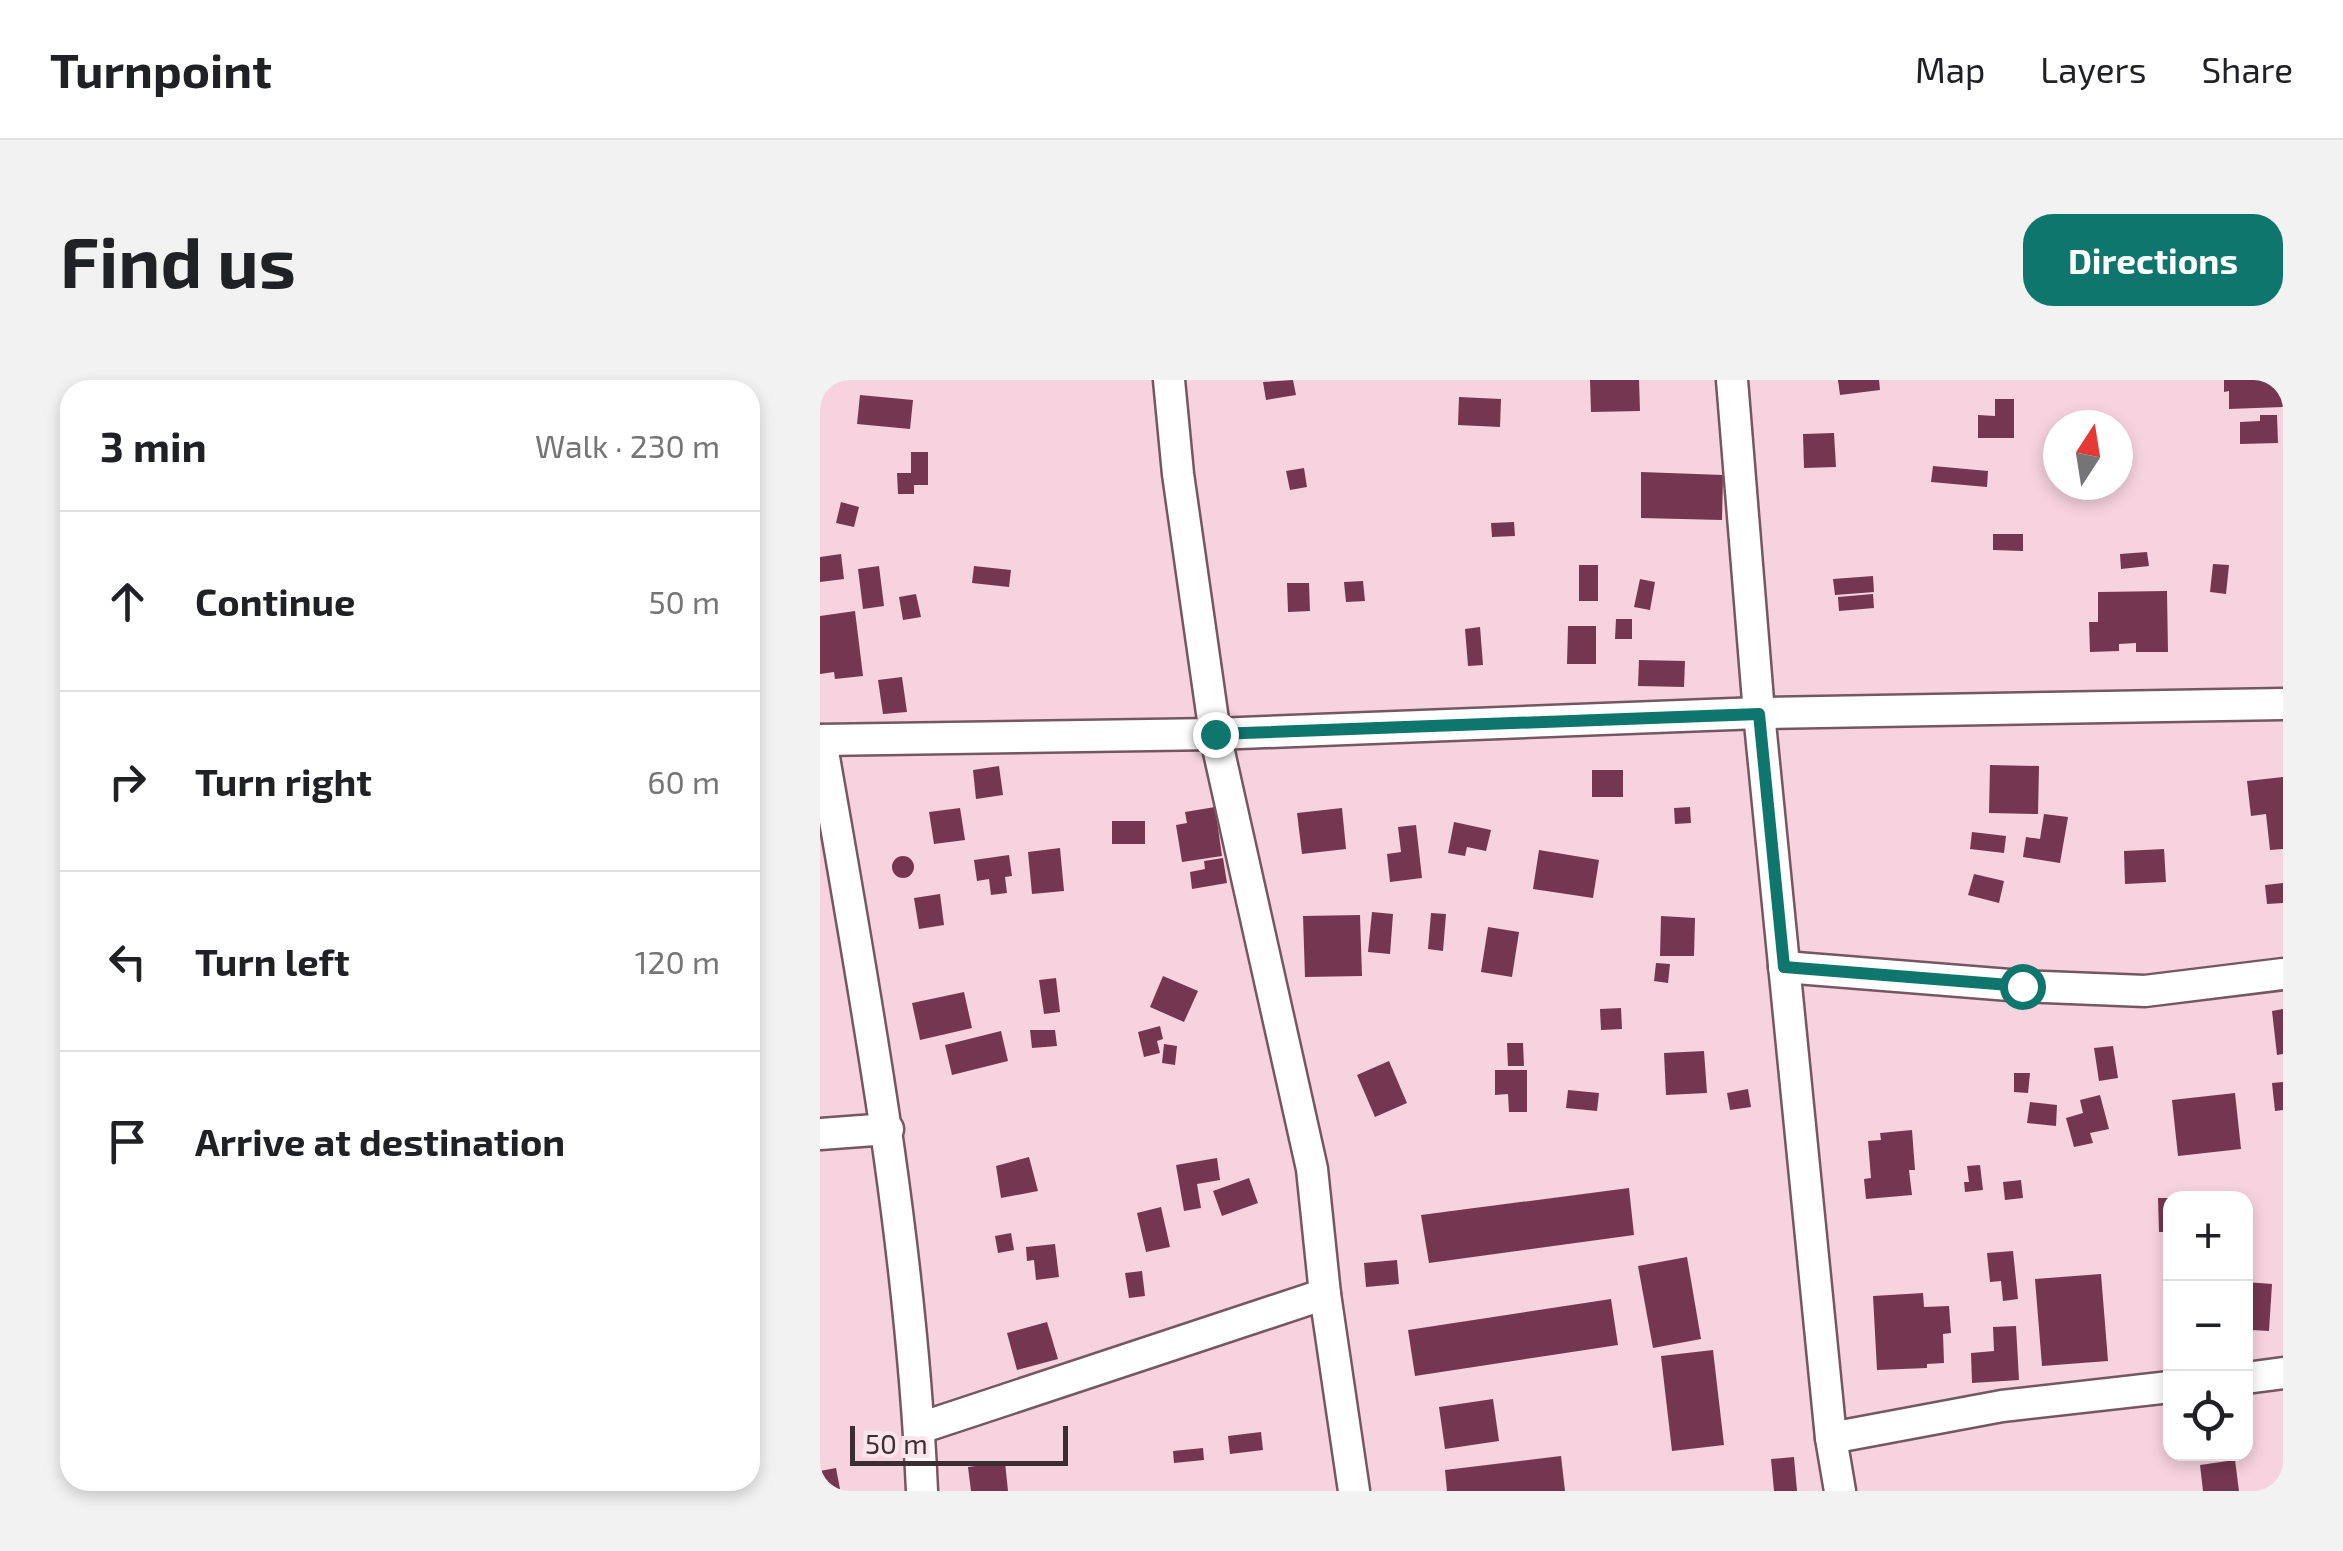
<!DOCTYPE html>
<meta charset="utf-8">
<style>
body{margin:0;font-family:"Exo 2",sans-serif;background:#f2f2f2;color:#202124}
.controls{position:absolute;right:30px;bottom:30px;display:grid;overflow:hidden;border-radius:20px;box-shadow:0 5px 15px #0003}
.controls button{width:90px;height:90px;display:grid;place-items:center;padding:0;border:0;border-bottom:2px solid #e0e0e0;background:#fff;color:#202124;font:50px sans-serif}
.compass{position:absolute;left:1223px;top:30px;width:90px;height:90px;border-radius:50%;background:#fff;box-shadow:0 5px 15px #0003;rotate:12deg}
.scale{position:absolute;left:30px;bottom:25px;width:218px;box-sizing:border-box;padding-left:10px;border:5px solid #3b2d32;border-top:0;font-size:28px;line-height:35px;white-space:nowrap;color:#3b2d32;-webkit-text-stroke:8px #fae5ec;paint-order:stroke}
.stop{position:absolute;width:30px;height:30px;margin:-22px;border:8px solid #0f766e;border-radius:50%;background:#fff}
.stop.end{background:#0f766e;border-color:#fff;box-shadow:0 2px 10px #0008}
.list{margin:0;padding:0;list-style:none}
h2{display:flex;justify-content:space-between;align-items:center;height:130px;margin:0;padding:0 40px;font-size:42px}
h2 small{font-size:32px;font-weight:400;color:#757577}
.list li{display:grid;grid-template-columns:65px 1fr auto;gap:30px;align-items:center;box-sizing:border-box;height:180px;padding:0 40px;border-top:2px solid #e0e0e0}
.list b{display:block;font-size:38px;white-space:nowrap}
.list em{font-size:32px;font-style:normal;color:#757577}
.icon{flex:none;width:55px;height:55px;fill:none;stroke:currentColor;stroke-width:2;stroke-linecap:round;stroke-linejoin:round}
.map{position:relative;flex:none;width:1463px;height:1111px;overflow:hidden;border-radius:30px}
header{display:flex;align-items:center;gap:60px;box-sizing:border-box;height:140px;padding:0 50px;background:#fff;border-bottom:2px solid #e0e0e0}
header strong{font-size:48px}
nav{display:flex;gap:55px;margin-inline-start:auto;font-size:35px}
.intro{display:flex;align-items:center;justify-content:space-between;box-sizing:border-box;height:240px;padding:0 60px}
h1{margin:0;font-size:70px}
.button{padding:25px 45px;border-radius:30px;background:#0f766e;color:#fff;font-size:35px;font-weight:700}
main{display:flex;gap:60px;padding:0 60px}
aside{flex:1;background:#fff;border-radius:30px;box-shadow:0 5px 15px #0003}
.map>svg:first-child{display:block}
</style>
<header>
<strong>Turnpoint</strong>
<nav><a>Map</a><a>Layers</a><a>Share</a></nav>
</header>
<div class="intro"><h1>Find us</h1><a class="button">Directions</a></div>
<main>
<aside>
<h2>3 min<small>Walk · 230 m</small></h2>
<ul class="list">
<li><svg class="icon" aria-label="ahead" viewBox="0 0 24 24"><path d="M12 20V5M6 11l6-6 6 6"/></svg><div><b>Continue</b></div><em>50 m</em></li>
<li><svg class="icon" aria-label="right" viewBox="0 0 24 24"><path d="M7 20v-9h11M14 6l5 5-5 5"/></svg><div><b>Turn right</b></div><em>60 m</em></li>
<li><svg class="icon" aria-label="left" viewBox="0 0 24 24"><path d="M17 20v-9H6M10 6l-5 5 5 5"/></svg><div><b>Turn left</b></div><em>120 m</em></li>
<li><svg class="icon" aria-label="arrive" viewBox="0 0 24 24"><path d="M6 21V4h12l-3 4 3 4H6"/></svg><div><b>Arrive at destination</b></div></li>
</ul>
</aside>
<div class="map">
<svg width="1463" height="1111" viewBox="0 0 1463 1111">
<rect width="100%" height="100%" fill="#f7d3df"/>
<!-- building -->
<g fill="#74374f">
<polygon points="473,0 476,15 446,20 443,2"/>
<polygon points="770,0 819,0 820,31 771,32"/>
<polygon points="1018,0 1059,0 1060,10 1020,15"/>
<polygon points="1404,0 1463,0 1463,27 1409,29 1409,11 1404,12"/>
<polygon points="40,15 93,20 90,49 37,44"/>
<polygon points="639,17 681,19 680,47 638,45"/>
<polygon points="1175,19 1194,19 1194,58 1158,58 1158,35 1175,36"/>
<polygon points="1440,35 1457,35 1458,63 1420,64 1420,42 1440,41"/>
<polygon points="1014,53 1016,87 984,88 983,54"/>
<polygon points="91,72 108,72 108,105 94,105 94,114 78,114 77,93 91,93"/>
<polygon points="1113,86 1168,91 1167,107 1111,102"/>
<polygon points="484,88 487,107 470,110 466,91"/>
<polygon points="821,92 903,95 902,140 821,138"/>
<polygon points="21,122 39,127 34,147 16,143"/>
<polygon points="694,142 695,156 672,157 671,143"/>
<polygon points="1173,154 1203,154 1203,171 1173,170"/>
<polygon points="1327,172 1329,186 1301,189 1300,174"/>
<polygon points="21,174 24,199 0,202 0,177"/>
<polygon points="1393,184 1409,185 1406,214 1390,212"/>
<rect x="759" y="185" width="19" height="36"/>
<polygon points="59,186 64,226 43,229 38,189"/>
<polygon points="154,186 191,190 189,207 152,203"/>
<polygon points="1053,196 1054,212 1015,215 1013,199"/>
<polygon points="820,199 835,202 830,230 814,227"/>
<polygon points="543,201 545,221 526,222 524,202"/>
<polygon points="467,203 489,203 490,231 468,232"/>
<polygon points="1347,211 1348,272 1316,272 1316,263 1299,264 1299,271 1270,272 1269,242 1278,242 1278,212"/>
<polygon points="96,214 101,237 83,240 79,217"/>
<polygon points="1053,214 1054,228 1019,231 1018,217"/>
<polygon points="35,231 43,296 15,299 14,292 0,294 0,236"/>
<polygon points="796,239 812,239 812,259 795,259"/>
<polygon points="748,246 776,246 776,284 747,284"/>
<polygon points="660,247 663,285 648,286 645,249"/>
<polygon points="819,280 865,281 864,307 818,306"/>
<polygon points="82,297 87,332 63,334 58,300"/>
<polygon points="1170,385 1219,386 1218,434 1169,433"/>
<polygon points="179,386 183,415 156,419 153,390"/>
<rect x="772" y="390" width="31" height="27"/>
<polygon points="1463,397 1463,469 1450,470 1446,434 1431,436 1427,401"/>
<polygon points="395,427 402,476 362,482 356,445 367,443 365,432"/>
<polygon points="870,427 871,443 855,444 854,428"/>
<polygon points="140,428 145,460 114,464 109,432"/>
<polygon points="522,428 526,469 482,474 477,433"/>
<polygon points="1224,434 1248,437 1240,483 1203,477 1206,457 1220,459"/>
<rect x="292" y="441" width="33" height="23"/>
<polygon points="634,442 671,450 666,471 647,467 645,476 628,473"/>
<polygon points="596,445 602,498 570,502 567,474 581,472 578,447"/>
<polygon points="1152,452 1186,456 1184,473 1150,469"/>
<polygon points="240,468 244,511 212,514 208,472"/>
<polygon points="1344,469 1346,502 1305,504 1304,471"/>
<polygon points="719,470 779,480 773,518 713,509"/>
<polygon points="189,475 192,496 185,497 187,513 171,515 169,499 157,501 154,480"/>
<circle cx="83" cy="487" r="11"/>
<polygon points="403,478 407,503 372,509 370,492 385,489 384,481"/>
<polygon points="1154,494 1184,501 1179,523 1148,515"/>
<polygon points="1463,503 1463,523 1447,524 1445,505"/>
<polygon points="120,514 124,545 99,549 94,518"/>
<polygon points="552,532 573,534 570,574 548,572"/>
<polygon points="611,533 626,534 623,571 608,569"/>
<polygon points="540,535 542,596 485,597 483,536"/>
<polygon points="841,536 875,538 874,576 840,576"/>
<polygon points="668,547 699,552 692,597 661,592"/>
<polygon points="836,583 850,584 848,603 834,601"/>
<polygon points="343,596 378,611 364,642 330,627"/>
<polygon points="236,598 240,632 224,634 219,600"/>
<polygon points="144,612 152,648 100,660 92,623"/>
<polygon points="801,628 802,649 781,650 780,629"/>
<polygon points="1463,629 1463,674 1457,675 1452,631"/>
<polygon points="340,646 343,659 337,661 340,673 324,677 318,652"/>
<polygon points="210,650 235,650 237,666 212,668"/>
<polygon points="181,651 188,681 132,695 125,665"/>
<polygon points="687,663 703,663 704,686 688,686"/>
<polygon points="344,664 357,666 355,685 342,683"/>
<polygon points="1293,666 1298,698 1279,701 1274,668"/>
<polygon points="884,671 887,713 846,715 844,673"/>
<polygon points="569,681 587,723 555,737 537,695"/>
<polygon points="675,690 707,690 707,732 689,732 688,714 675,715"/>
<polygon points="1194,693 1210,693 1208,713 1194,712"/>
<polygon points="1463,702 1463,730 1455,731 1452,703"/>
<polygon points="928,709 931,727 910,730 907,713"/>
<polygon points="748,710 779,713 777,731 746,728"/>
<polygon points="1415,713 1421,769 1358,776 1352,720"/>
<polygon points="1280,715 1289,749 1270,753 1273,763 1254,767 1246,738 1263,733 1260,720"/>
<polygon points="1210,722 1237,725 1236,746 1207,743"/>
<polygon points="1092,750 1095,790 1089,790 1092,815 1046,819 1044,799 1051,798 1048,761 1061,760 1060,753"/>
<polygon points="209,777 218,811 181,818 176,786"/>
<polygon points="397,778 400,800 377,804 381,828 364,831 356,785"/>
<polygon points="1160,785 1163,810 1145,812 1144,802 1149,802 1147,786"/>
<polygon points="429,798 438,823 402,836 393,811"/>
<polygon points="1201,800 1203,818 1185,820 1183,802"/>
<polygon points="809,808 814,855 609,883 601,835"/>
<polygon points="1338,818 1350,818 1350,852 1339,852"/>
<polygon points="341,827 350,867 326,872 317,833"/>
<polygon points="191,853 194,870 178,873 175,856"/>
<polygon points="235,864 239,897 216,900 214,880 207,881 206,867"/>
<polygon points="1193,871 1198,919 1183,921 1181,901 1170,902 1167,873"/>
<polygon points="867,877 881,959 833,968 818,886"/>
<polygon points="577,880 579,904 546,907 544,883"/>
<polygon points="322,891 325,916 309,918 305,893"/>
<polygon points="1281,894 1288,981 1222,986 1215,899"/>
<polygon points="1426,902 1452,904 1449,951 1432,950 1433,940 1426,940"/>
<polygon points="1103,913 1104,927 1129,926 1131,953 1123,954 1124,983 1107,984 1107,988 1057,990 1053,916"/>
<polygon points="791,919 798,965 595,996 588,950"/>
<polygon points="227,942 238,979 197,990 187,953"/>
<polygon points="1196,946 1199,1000 1152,1003 1151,973 1174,971 1173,947"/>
<polygon points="893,970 904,1065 852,1071 841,976"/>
<polygon points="673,1019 679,1061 625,1069 619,1027"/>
<polygon points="441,1052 443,1070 410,1074 408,1056"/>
<polygon points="383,1068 384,1080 354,1083 353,1071"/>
<polygon points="741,1076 745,1111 627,1111 625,1090"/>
<polygon points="974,1077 977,1111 954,1111 951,1079"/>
<polygon points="1415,1080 1419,1111 1383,1111 1380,1085"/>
<polygon points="185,1082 188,1111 151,1111 148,1087"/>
<polygon points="16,1088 20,1109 0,1111 0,1091"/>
</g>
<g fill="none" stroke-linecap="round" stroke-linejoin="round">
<defs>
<g id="minor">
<polyline points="349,0 358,94 395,354 492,789 505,914 534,1111"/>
<polyline points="912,0 939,333 1011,1058 1020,1111"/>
<polyline points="0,360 395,354 939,333 1463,324"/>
<path d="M1,360C44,609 91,858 102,1111"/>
<polyline points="964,587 1202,606 1325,611 1463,594"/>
<polyline points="0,754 68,749"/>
<polyline points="1426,998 1463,993"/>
<polyline points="100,1048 505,914"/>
<polyline points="1011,1058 1182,1026 1350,1007"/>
</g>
</defs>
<!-- minor casing -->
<use href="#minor" stroke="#755761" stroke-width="35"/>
<!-- minor -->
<use href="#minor" stroke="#fff" stroke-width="30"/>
</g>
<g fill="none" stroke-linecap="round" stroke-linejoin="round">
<!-- route -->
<polyline stroke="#0f766e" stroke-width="12" points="395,354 939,334 964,587 1202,606"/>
</g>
</svg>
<div class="controls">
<button>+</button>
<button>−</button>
<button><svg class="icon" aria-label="locate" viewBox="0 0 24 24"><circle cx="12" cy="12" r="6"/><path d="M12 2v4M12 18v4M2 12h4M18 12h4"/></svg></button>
</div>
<svg class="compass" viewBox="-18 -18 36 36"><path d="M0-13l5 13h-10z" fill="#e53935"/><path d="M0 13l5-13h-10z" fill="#757577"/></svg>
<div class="scale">50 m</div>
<div class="stop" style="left:1202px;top:606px"></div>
<div class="stop end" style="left:395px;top:354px"></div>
</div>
</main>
